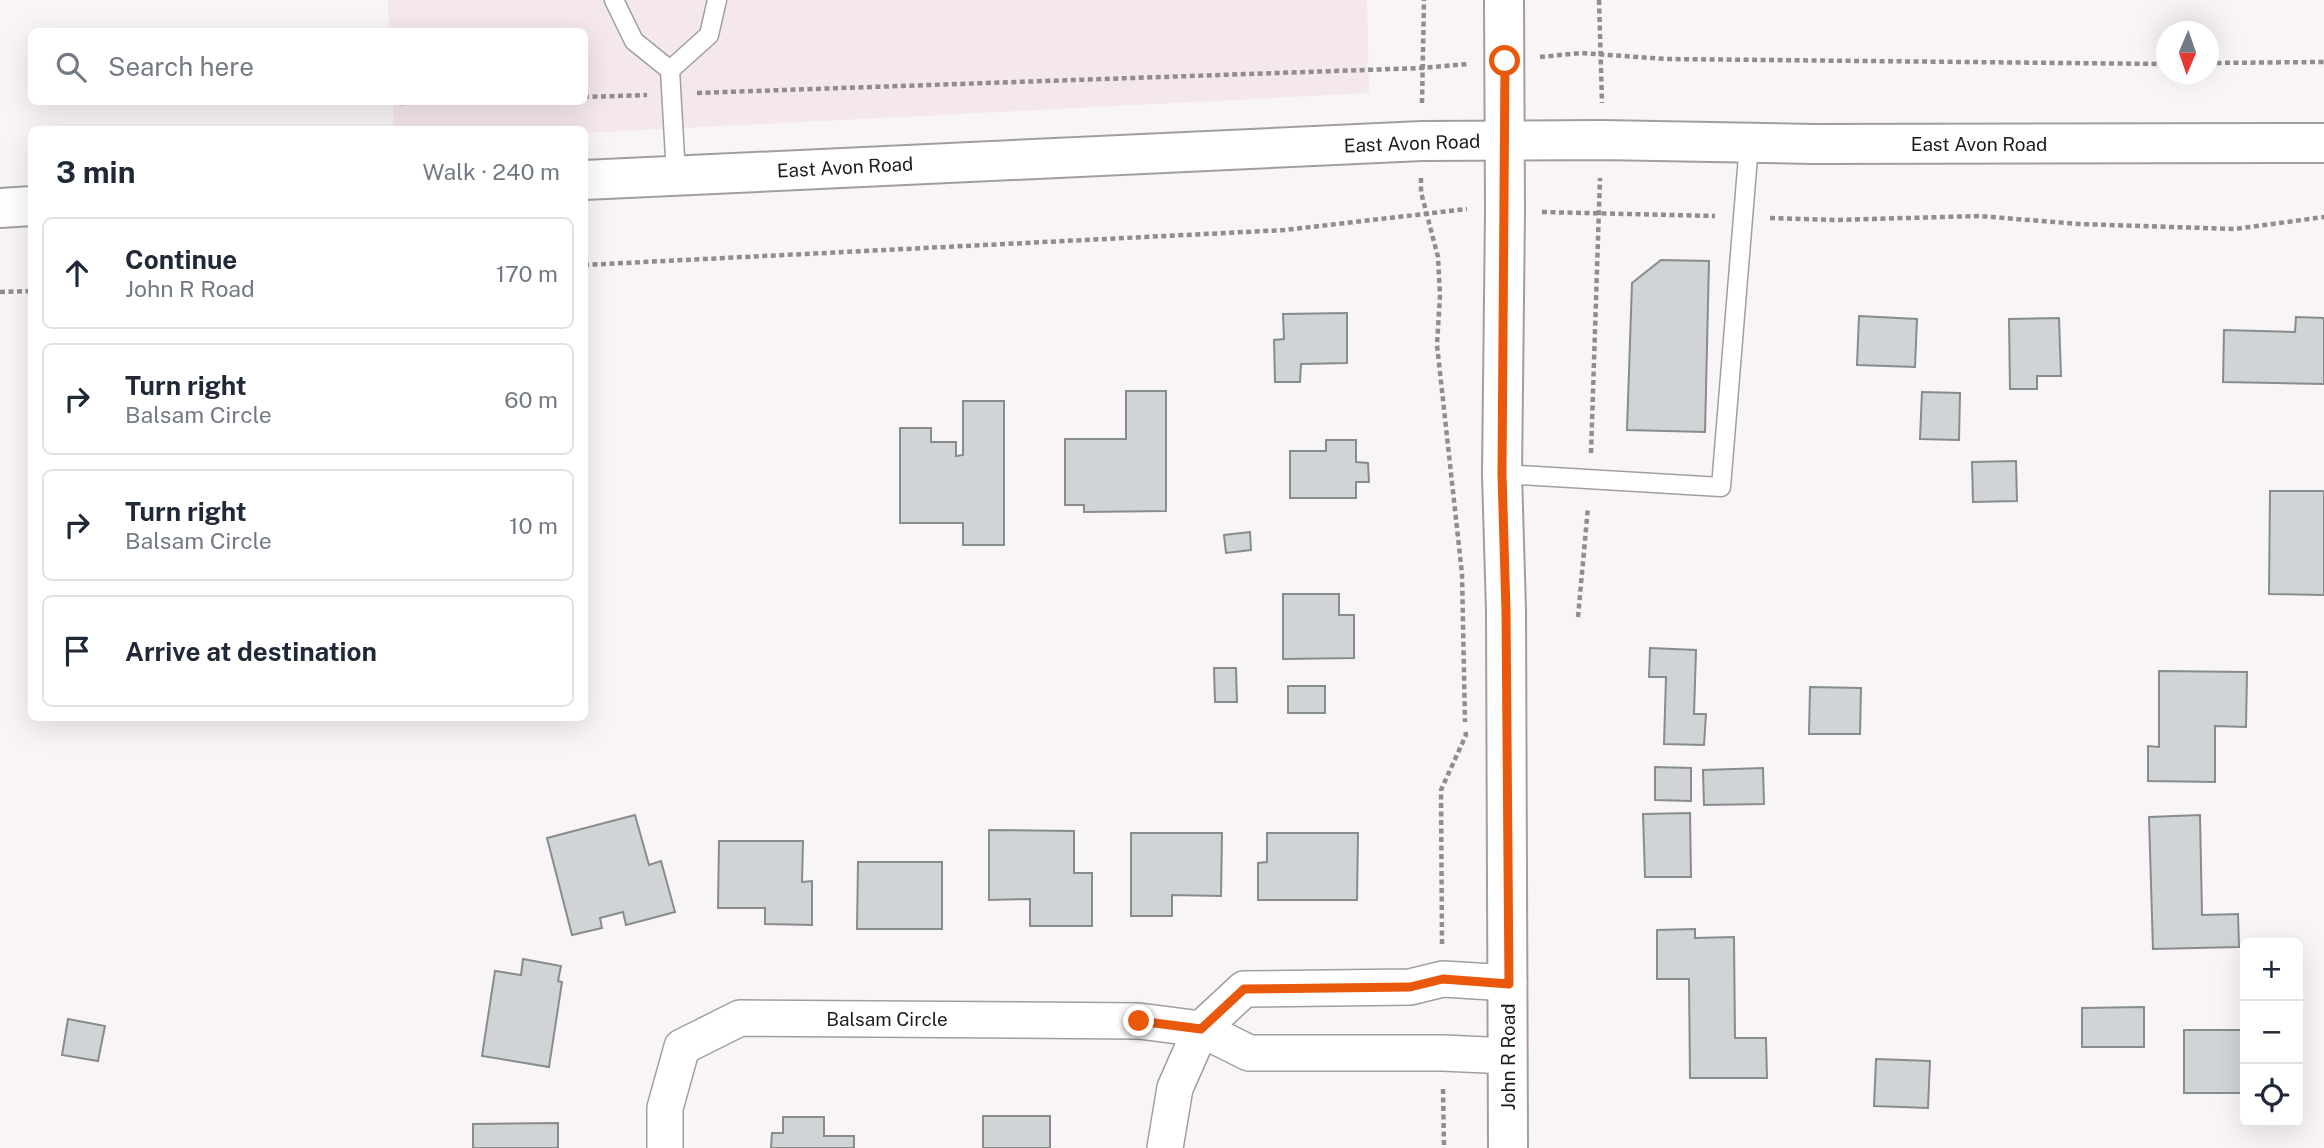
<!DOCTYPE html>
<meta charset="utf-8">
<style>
body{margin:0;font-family:"Public Sans",sans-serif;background:#f2f2f3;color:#1f2937}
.controls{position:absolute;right:21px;bottom:21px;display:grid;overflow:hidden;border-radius:10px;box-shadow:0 7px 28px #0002}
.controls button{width:63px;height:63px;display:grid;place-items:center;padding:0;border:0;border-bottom:2px solid #e0e1e3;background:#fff;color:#1f2937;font:35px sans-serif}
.compass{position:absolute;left:2156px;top:21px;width:63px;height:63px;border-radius:50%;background:#fff;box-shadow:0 7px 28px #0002;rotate:182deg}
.stop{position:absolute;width:21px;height:21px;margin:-16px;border:5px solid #ea580c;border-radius:50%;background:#fff}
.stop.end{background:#ea580c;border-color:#fff;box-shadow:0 2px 7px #0008}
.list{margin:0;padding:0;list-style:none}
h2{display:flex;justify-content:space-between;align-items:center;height:91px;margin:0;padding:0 28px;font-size:30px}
h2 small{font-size:23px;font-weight:400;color:#747a83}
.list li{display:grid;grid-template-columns:46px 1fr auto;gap:21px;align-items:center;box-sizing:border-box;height:112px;margin:0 14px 14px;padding:0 14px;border:2px solid #e0e1e3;border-radius:10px}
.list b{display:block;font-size:26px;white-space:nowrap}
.list p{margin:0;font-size:23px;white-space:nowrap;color:#747a83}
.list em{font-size:23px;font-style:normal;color:#747a83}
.icon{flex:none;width:38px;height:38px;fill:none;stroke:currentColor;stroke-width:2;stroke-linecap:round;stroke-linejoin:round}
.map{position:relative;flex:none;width:2324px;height:1148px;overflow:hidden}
.search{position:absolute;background:#fff;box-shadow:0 7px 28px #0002;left:28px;top:28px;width:560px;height:77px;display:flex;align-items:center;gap:18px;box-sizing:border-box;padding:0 24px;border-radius:10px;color:#747a83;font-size:26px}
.panel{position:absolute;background:#fff;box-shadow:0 7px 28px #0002;left:28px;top:126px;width:560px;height:595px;border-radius:10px}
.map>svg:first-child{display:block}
</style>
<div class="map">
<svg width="2324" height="1148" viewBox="0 0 2324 1148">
<rect width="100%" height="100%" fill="#f9f4f6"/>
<!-- built -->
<polygon fill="#f4e7ed" points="388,0 1367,0 1369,93 585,133 584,130 394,129 393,102 584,102 584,32 389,31"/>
<!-- building -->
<g fill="#d0d4d6" stroke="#878c8d" stroke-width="2">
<polygon points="1661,260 1709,261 1705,432 1627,430 1632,283"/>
<polygon points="1347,313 1347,363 1301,364 1300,382 1275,382 1274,340 1284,339 1283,314"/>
<polygon points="1859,316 1917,319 1915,367 1857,365"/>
<polygon points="2296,317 2324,318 2324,384 2223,382 2224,330 2295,332"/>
<polygon points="2059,318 2061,376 2037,376 2037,389 2010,389 2009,319"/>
<polygon points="1126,391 1166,391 1166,511 1084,512 1084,505 1065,505 1065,439 1126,439"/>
<polygon points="1922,392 1960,393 1959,440 1920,439"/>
<polygon points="963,401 1004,401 1004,545 963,545 963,523 900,523 900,428 931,428 931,442 956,442 956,456 963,455"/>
<polygon points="1326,440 1356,440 1356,462 1368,463 1369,482 1356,482 1356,498 1290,498 1290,451 1326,451"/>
<polygon points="2016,461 2017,501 1973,502 1972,462"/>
<polygon points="2270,491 2324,491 2324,595 2269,594"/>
<polygon points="1250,532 1251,550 1226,553 1224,535"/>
<polygon points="1283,594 1339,594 1339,615 1354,615 1354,658 1283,659"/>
<polygon points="1650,648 1696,650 1694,714 1706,714 1704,745 1664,744 1666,677 1649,677"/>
<polygon points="1214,668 1236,668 1237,702 1215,702"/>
<polygon points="2159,671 2247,672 2246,727 2215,726 2215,782 2148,781 2148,746 2159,747"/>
<rect x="1288" y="686" width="37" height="27"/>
<polygon points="1810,687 1861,688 1860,734 1809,734"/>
<polygon points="1655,767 1691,768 1691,801 1655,800"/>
<polygon points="1763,768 1764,804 1704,805 1703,770"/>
<polygon points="1690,813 1691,877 1645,877 1643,814"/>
<polygon points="635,815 649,865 661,861 675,912 626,925 623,912 600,918 602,928 572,935 547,838"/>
<polygon points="2200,815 2202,915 2238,914 2239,947 2153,949 2149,817"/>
<polygon points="989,830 1074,831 1074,873 1092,873 1092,926 1030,926 1030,899 989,900"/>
<polygon points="1131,833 1222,833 1221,896 1172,895 1172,916 1131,916"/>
<polygon points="1267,833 1358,833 1357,900 1258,900 1258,863 1267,862"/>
<polygon points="719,841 803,841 802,882 812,881 812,925 765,924 765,908 718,908"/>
<polygon points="858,862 942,862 942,929 857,929"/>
<polygon points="1695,929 1695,938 1734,937 1735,1038 1766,1038 1767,1078 1690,1078 1689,979 1657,979 1657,930"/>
<polygon points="523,959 561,966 558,981 562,982 549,1067 482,1056 495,971 521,975"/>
<polygon points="2144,1007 2144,1047 2082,1047 2082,1008"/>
<polygon points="68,1019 105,1026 98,1061 62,1055"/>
<rect x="2184" y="1030" width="61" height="63"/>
<polygon points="1876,1059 1930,1061 1928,1108 1874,1106"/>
<rect x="983" y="1116" width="67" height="32"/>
<polygon points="783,1117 824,1117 824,1136 854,1136 854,1148 771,1148 772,1133 783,1133"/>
<polygon points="558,1123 558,1148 473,1148 473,1124"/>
</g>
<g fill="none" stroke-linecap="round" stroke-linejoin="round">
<defs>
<g id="lane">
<polyline points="614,0 634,41 670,70 676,175"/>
<polyline points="670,70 709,35 717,0"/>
<polyline points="1502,474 1721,487 1749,144"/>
</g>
<g id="street">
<polyline points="665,1148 665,1108 682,1047 740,1018 1139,1021 1201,1029 1249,1053 1443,1053 1508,1056"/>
<polyline points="1165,1148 1175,1088 1201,1029 1244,989 1410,987 1443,979 1509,983"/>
</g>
<g id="secondary">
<polyline points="1504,0 1505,210 1502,474 1506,611 1508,1148"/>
<polyline points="584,180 1422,141 1601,140 1814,144 2324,143"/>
<polyline points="0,208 32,206"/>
</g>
</defs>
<!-- lane casing -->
<use href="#lane" stroke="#a29ea0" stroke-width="21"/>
<!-- street casing -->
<use href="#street" stroke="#a29ea0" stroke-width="38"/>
<!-- secondary casing -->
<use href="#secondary" stroke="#a29ea0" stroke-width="42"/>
<!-- path -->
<g stroke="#918d8f" stroke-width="4.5" stroke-dasharray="5 3.5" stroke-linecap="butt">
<polyline points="1599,0 1602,103"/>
<polyline points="1540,57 1581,53 1666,59 2166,64"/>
<polyline points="2208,63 2324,62"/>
<polyline points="697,93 1422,68 1468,64"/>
<polyline points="584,97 647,95"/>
<polyline points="400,103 454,102"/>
<polyline points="1422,103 1424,0"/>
<polyline points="1421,178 1421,192 1438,257 1440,295 1437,345 1462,574 1465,722"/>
<polyline points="1542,212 1715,216"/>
<polyline points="1770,218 1834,220 1979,216 2079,224 2235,229 2324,217"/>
<polyline points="584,265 1285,230 1467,209"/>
<polyline points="0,292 32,291"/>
<polyline points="1591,453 1600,178"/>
<polyline points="1578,617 1588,507"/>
<polyline points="1442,944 1441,790 1466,735 1465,730"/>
<polyline points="1443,1089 1444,1148"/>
</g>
<!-- lane -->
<use href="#lane" stroke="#fff" stroke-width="18"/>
<!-- street -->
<use href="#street" stroke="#fff" stroke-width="35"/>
<!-- secondary -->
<use href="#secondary" stroke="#fff" stroke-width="38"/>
</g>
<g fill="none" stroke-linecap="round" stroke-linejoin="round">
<!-- route -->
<polyline stroke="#ea580c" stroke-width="9" points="1139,1021 1201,1029 1244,989 1410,987 1443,979 1509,984 1506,611 1502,474 1505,61"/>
</g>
<g text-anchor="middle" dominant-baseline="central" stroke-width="6" stroke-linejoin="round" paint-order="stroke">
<!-- street labels -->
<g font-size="19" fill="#1e1c1d" stroke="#fff">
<text transform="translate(1412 143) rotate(-2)">East Avon Road</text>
<text x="1979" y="144">East Avon Road</text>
<text transform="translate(845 167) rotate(-3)">East Avon Road</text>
<text x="887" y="1019">Balsam Circle</text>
<text transform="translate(1508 1057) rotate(-90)">John R Road</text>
</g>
</g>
</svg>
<div class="controls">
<button>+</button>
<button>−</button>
<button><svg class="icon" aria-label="locate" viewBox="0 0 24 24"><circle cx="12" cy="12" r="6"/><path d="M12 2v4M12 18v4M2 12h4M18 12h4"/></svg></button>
</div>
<svg class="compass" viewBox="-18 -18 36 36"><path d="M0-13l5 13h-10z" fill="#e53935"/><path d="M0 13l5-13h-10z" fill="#747a83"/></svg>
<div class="stop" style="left:1505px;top:61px"></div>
<div class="stop end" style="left:1139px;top:1021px"></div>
<div class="search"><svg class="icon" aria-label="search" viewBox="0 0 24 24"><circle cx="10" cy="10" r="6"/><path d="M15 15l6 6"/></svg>Search here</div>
<section class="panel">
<h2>3 min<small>Walk · 240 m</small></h2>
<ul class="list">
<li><svg class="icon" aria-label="ahead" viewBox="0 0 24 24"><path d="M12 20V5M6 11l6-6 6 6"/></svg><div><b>Continue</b><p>John R Road</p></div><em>170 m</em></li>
<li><svg class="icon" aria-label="right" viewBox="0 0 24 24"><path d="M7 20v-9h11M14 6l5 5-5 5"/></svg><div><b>Turn right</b><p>Balsam Circle</p></div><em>60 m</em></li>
<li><svg class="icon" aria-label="right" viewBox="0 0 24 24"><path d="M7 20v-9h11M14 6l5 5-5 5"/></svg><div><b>Turn right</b><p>Balsam Circle</p></div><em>10 m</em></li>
<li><svg class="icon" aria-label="arrive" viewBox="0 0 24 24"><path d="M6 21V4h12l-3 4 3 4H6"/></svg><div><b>Arrive at destination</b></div></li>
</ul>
</section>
</div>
